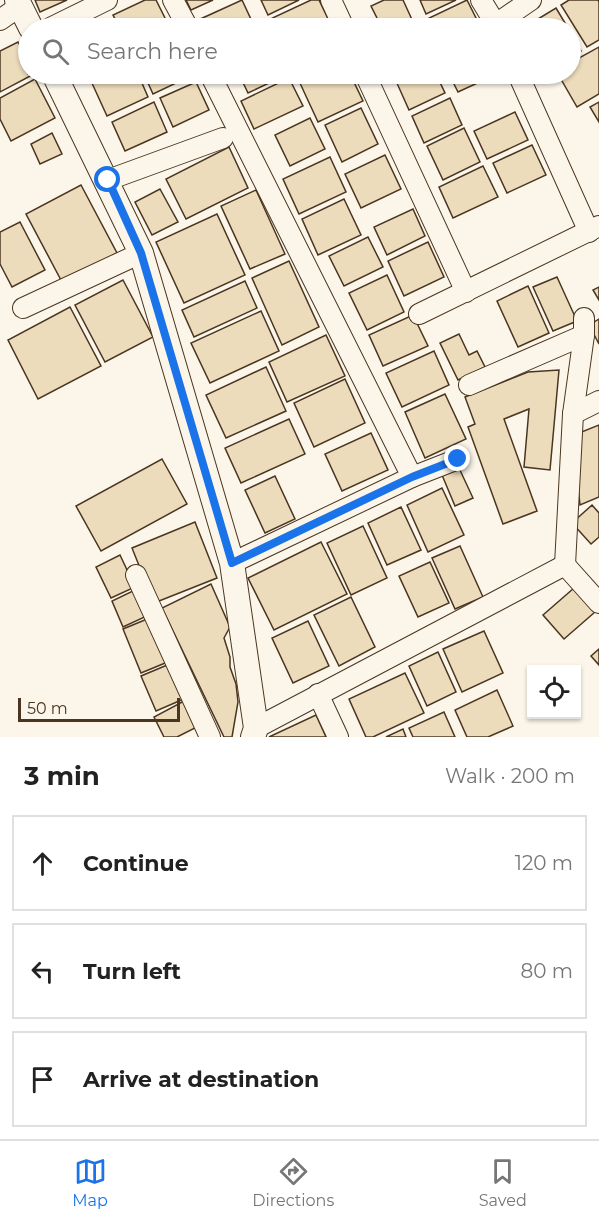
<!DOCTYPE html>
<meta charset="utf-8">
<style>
body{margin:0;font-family:Montserrat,sans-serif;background:#f6f6f6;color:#222}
.controls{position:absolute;right:18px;bottom:18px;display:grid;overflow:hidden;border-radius:0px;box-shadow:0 2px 4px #0004}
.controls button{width:54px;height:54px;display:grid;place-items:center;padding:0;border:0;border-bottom:2px solid #e0e0e0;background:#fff;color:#222;font:30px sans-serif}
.scale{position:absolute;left:18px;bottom:15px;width:162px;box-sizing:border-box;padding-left:6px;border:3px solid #4a3520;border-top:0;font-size:16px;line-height:21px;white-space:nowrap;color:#4a3520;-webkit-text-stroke:4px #fbf6e9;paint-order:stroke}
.stop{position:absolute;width:18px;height:18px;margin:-14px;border:4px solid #1a73e8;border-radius:50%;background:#fff}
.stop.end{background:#1a73e8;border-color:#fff;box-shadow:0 2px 6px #0008}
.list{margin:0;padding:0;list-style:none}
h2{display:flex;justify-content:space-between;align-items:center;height:78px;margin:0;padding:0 24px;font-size:26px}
h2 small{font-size:20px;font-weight:400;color:#767676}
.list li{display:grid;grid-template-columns:39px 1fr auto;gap:18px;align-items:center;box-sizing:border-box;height:96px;margin:0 12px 12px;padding:0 12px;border:2px solid #e0e0e0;border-radius:0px}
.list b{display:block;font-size:22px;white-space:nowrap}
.list em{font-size:20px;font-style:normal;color:#767676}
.icon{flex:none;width:33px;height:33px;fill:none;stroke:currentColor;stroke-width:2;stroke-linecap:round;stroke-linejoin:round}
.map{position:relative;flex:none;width:599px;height:737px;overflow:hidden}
.search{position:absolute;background:#fff;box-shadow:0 2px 4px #0004;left:18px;right:18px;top:18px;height:66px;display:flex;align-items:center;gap:15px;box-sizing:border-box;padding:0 21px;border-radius:33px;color:#767676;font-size:22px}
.sheet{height:402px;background:#fff}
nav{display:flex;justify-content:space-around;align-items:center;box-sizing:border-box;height:84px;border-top:2px solid #e0e0e0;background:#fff;font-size:16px;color:#767676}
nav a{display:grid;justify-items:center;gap:3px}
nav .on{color:#1a73e8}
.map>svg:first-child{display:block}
</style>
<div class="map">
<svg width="599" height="737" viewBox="0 0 599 737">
<rect width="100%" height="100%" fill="#fbf6e9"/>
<!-- building -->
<g fill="#ecdcbc" stroke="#4a3520" stroke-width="1.5">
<polygon points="35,0 67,0 40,12"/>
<polygon points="145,0 156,0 170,28 120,28 113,15"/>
<polygon points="186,0 213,0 191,10"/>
<polygon points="242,0 255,28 199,28 196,21"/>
<polygon points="261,0 299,0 268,15"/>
<polygon points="311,0 319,0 331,25 324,28 270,28 266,21"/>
<polygon points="384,0 403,0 414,24 404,28 382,28 371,6"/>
<polygon points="420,0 456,0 426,14"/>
<polygon points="467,0 481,28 429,28 425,20"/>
<polygon points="569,0 598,0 599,2 599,40 587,47 561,5"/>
<polygon points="556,8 568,28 530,28 528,25"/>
<polygon points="111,20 115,28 93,28"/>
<polygon points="570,33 581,51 570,57"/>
<polygon points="18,42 28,62 28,74 34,74 0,92 0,51"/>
<polygon points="599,47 599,94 577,107 558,74 570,74 570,63"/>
<polygon points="107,74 138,74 148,97 107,116 91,81"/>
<polygon points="144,74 190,74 191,76 153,94"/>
<polygon points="239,74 283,74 284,76 248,93"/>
<polygon points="315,74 350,74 363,101 318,122 299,81"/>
<polygon points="412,74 436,74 445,93 409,110 396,81"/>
<polygon points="449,74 497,74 458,92"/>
<polygon points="289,78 303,106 254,129 241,101"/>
<polygon points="35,79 55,118 11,141 0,119 0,98"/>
<polygon points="196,82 209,110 173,127 160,98"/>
<polygon points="450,98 462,125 424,143 412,116"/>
<polygon points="154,102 167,132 125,151 112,122"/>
<polygon points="599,102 599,122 590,107"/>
<polygon points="361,108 378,144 342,162 325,125"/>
<polygon points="515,112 528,140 487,159 474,131"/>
<polygon points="310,118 325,149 290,166 275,135"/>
<polygon points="464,128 480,162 443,180 427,146"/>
<polygon points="52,133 62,154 40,164 31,144"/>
<polygon points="532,145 546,175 507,193 493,163"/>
<polygon points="229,147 248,188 186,219 166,179"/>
<polygon points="385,155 401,189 361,208 345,174"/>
<polygon points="330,157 346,192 299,214 283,179"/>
<polygon points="483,166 498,197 453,218 439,187"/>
<polygon points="81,185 117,253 62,282 26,214"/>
<polygon points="160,189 178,222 152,235 135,202"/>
<polygon points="256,190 285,254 250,269 221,206"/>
<polygon points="344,199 361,235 318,255 302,219"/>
<polygon points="413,209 425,236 387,255 374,227"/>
<polygon points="217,214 245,275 184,303 156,242"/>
<polygon points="20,222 45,270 12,287 0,264 0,232"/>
<polygon points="368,237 383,267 344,286 329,256"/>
<polygon points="428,242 444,277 404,296 388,261"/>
<polygon points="289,261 319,327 282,345 252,278"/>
<polygon points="387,275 404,312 367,330 349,293"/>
<polygon points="557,277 577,321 553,331 533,287"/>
<polygon points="123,280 153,337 105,362 75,305"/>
<polygon points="245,281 257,308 194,337 182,310"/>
<polygon points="528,286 549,333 518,347 497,301"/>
<polygon points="599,287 599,300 593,290"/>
<polygon points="70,307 101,366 38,399 8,340"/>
<polygon points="261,311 279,351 210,383 191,343"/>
<polygon points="413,315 428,346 383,366 369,335"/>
<polygon points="599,319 599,344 589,325"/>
<polygon points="459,334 469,355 477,351 485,367 458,380 440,343"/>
<polygon points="326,335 345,376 287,402 269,362"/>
<polygon points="434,351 449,385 402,407 386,373"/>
<polygon points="266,367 286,411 226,438 206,395"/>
<polygon points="559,370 550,470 524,467 529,409 504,419 537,511 503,524 468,427 475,424 465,397 528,372"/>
<polygon points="345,379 365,423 314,447 294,403"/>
<polygon points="445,394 466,439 425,458 405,412"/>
<polygon points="289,419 305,454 241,483 225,448"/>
<polygon points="599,425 599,497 580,505 576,468 579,433"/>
<polygon points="371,433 388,470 342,491 325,454"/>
<polygon points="162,459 187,504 101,551 76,506"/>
<polygon points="459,468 473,498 455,506 442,475"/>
<polygon points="275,476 295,519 265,533 245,490"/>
<polygon points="442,488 464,535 428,552 407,505"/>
<polygon points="592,505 599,513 599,537 591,544 572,523"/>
<polygon points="401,507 421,550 387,565 368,523"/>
<polygon points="195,522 217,578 154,603 132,548"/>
<polygon points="363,526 387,578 351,595 327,543"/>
<polygon points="321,542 347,594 274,630 248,578"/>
<polygon points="460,546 483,597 455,609 432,558"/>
<polygon points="120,555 135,587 111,598 96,567"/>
<polygon points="430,562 449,603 418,617 399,576"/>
<polygon points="211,584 230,627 224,638 230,657 230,667 236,684 238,702 232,737 224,737 162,608"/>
<polygon points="574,588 595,612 564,639 543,615"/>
<polygon points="137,589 149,615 123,627 112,601"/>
<polygon points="351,597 375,647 339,666 314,615"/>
<polygon points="152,617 170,661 141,673 123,629"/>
<polygon points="308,621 329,666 293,683 272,638"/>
<polygon points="484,631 503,673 462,692 443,649"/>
<polygon points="599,649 599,665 591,656"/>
<polygon points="438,652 456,692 427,706 409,666"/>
<polygon points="172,663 186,698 156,711 141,676"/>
<polygon points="405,673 424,713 373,737 366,737 349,699"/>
<polygon points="497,690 513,726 488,737 467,737 455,710"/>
<polygon points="184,701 197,727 177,737 164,737 154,717"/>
<polygon points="444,712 455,737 413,737 409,728"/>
<polygon points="316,715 326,737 269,737"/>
<polygon points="403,729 406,737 386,737"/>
</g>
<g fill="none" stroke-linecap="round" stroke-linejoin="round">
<defs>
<g id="minor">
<polyline points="173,0 188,28"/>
<polyline points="331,0 344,28"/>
<polyline points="481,0 498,28"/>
<polyline points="0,20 20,6"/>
<polyline points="496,24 531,0"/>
<polyline points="50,28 107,0"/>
<polyline points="210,74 412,477 232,563"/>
<polyline points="365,74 466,292"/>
<polyline points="518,74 589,232"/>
<polyline points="108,180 223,138"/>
<polyline points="23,308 141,253"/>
<polyline points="419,314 599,226"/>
<polyline points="469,385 584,335"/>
<polyline points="573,414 599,401"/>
<polyline points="412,477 458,459"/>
<polyline points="565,565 573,414 584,335 584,318"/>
<polyline points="136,575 210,737"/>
<polyline points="318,694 338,737"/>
<polyline points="256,728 565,565 599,603"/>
</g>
<g id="tertiary">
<polyline points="17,0 31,28"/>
<polyline points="54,74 141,253 232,563 256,728 253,737"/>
</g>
</defs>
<!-- minor casing -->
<use href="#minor" stroke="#4a3520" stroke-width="22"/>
<!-- tertiary casing -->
<use href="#tertiary" stroke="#4a3520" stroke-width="26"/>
<!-- minor -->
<use href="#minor" stroke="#fbf6e9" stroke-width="20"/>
<!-- tertiary -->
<use href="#tertiary" stroke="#fbf6e9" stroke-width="24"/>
</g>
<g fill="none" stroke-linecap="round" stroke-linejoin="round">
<!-- route -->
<polyline stroke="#1a73e8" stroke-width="8" points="108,180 141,253 232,563 412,477 458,459"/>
</g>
</svg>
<div class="controls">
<button><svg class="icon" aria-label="locate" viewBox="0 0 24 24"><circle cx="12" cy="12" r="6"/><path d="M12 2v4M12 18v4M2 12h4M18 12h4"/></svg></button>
</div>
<div class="scale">50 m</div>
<div class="stop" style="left:108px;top:180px"></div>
<div class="stop end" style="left:458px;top:459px"></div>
<div class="search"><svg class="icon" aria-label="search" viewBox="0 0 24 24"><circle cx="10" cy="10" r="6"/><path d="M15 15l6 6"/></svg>Search here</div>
</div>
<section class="sheet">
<h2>3 min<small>Walk · 200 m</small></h2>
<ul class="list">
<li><svg class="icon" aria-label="ahead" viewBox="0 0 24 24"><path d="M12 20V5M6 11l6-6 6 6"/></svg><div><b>Continue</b></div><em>120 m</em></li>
<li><svg class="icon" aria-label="left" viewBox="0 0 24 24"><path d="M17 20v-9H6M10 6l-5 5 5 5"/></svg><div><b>Turn left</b></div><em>80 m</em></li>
<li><svg class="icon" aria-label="arrive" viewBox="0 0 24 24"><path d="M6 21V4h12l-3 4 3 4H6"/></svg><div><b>Arrive at destination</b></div></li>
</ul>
</section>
<nav>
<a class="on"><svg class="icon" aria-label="map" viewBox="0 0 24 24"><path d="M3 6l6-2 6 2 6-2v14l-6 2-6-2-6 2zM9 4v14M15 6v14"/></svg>Map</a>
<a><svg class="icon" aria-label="directions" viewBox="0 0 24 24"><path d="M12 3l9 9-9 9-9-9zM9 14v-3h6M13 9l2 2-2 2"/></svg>Directions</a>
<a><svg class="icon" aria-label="saved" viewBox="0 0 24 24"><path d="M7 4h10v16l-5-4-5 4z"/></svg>Saved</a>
</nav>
